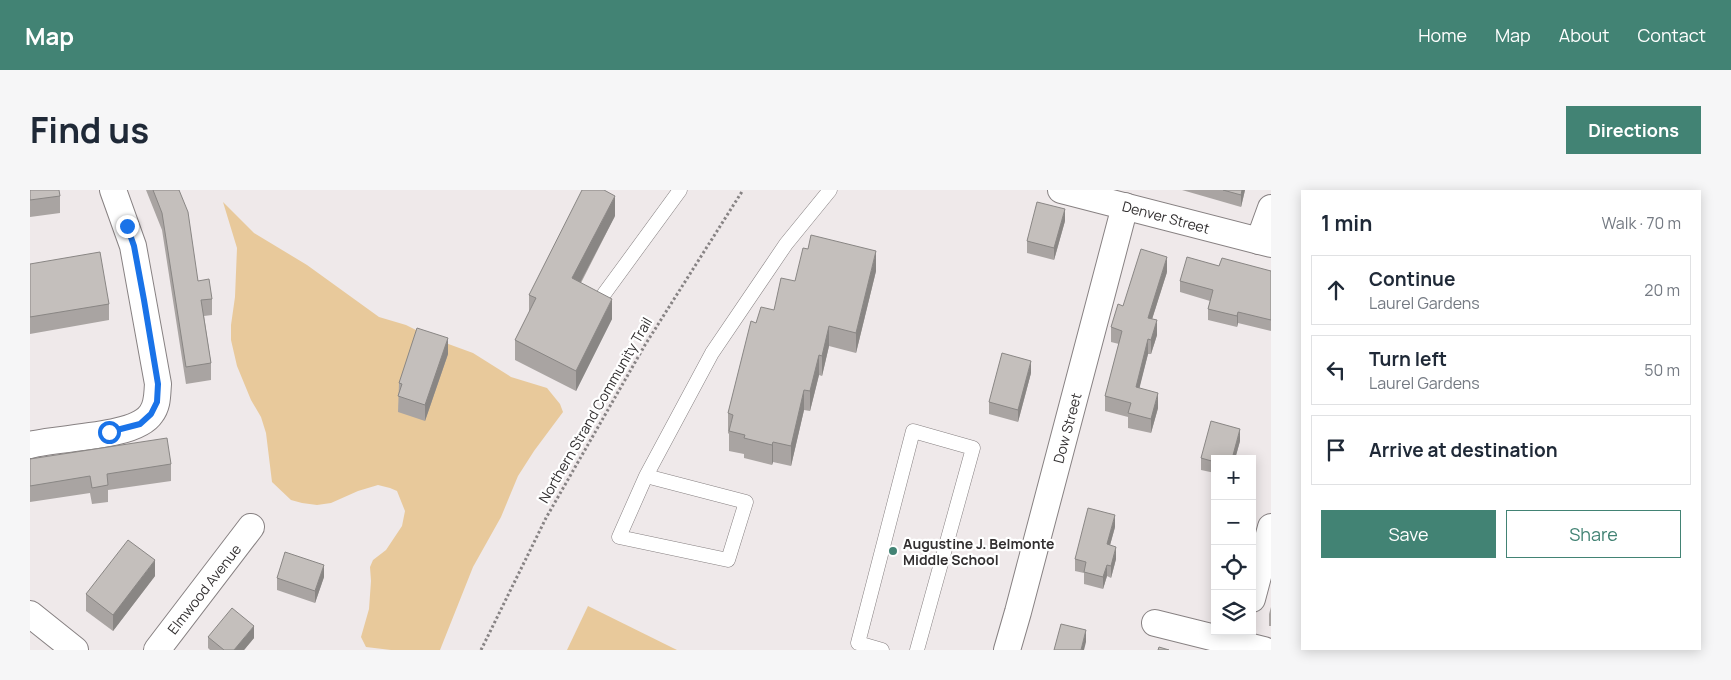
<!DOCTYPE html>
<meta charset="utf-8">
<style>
body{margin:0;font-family:Manrope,sans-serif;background:#f6f6f7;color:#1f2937}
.controls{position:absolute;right:15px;bottom:15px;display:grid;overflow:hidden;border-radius:0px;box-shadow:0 2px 12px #0003}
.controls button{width:45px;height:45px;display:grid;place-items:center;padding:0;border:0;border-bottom:1px solid #e0e1e3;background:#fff;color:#1f2937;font:25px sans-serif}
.stop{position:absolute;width:15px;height:15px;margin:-11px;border:4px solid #1a73e8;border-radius:50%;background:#fff}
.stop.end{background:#1a73e8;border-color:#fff;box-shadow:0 1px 5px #0008}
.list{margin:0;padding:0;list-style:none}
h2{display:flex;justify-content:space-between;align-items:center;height:65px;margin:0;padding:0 20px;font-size:21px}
h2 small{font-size:16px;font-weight:400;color:#747a83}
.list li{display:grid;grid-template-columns:32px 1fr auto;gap:15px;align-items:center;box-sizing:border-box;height:70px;margin:0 10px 10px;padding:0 10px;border:1px solid #e0e1e3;border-radius:0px}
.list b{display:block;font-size:19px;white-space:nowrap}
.list p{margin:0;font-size:16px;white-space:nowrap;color:#747a83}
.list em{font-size:16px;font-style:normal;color:#747a83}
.actions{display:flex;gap:10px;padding:15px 20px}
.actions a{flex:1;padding:11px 0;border:1px solid #428374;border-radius:0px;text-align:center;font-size:18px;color:#428374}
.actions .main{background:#428374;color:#fff}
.icon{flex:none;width:28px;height:28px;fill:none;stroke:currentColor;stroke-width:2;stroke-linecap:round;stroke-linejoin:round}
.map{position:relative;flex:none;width:1241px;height:460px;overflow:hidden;border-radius:0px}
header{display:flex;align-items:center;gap:30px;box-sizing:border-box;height:70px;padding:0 25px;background:#428374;color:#fff}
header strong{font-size:24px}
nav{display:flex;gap:28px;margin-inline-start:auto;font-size:18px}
.intro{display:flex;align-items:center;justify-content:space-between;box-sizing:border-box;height:120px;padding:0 30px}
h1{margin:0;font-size:35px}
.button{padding:12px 22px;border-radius:0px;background:#428374;color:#fff;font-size:18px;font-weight:700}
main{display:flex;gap:30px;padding:0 30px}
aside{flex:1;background:#fff;border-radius:0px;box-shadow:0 2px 12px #0003}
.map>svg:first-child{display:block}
</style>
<header>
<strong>Map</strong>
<nav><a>Home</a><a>Map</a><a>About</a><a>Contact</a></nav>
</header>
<div class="intro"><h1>Find us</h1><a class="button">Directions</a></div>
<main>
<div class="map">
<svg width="1241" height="460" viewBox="0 0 1241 460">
<rect width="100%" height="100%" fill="#efe9ea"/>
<!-- green -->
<g fill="#e8c99b">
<polygon points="193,12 224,43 277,75 349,127 376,135 402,148 443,163 481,187 517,198 530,214 533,222 504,261 488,286 471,327 443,377 410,460 361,460 336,457 331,447 339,419 341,391 340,377 343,370 356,360 372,336 375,321 367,301 360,298 348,295 328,301 301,313 287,315 272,313 261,310 242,292 236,243 231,227 221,210 207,176 201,150 201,135 205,107 207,58"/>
<polygon points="558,416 647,460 537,460"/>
</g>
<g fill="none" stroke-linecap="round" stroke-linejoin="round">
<defs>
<g id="lane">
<polyline points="574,104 650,0"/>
<polyline points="616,286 716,312 698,370 589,347 616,286 682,163 756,54 800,0"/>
<polyline points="852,460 828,453 883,241 943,258 887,460"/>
</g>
<g id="street">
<polyline points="1031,0 1241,54"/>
<polyline points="1229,51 1241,18"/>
<path d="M0,255C28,247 105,248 121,224C128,215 127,205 128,194L103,56L83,0"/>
<polyline points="1222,409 1241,337"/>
<polyline points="0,424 45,460"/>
<polyline points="1125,433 1234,460"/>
<polyline points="127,460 221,337"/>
<polyline points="977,460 988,422 1095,16"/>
</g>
</defs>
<!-- lane casing -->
<use href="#lane" stroke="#878182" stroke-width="15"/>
<!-- street casing -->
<use href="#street" stroke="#878182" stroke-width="28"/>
<!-- path -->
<polyline stroke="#878384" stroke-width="3" stroke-dasharray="2.5 2.5" stroke-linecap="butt" points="451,460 516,328 615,155 713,0"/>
<!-- lane -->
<use href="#lane" stroke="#fff" stroke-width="14"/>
<!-- street -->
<use href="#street" stroke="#fff" stroke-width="26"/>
</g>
<!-- wall -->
<g fill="#a9a4a2">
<polygon points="0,0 30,6 30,23 0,27"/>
<polygon points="116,0 149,0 168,91 182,109 182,125 174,126 181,173 181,190 156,194 132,40"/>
<polygon points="1152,0 1215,0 1211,17"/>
<polygon points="585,26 551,93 582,129 546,201 485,170 485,150 499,123 499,105"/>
<polygon points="1035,31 1024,70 997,63 997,51"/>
<polygon points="0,74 79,114 79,130 0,144"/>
<polygon points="1189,76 1241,81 1241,141 1208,133 1207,137 1178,130 1178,119 1180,111 1150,102 1150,91"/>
<polygon points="846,81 826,163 799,156 792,186 789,185 780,221 774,220 761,276 743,272 742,275 714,268 714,264 699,261 699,244 698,243 698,223 726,133 744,120 765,91"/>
<polygon points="1137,82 1122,129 1127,145 1121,164 1118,164 1109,198 1128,218 1121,243 1098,238 1098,227 1075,221 1075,206 1089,154 1081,152 1081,137"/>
<polygon points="418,164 395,231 368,222 369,193"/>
<polygon points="1001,183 988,232 959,224 959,212"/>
<polygon points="1210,251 1205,269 1185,269 1185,283 1171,280 1171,268"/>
<polygon points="0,269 141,274 141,291 78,300 78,312 62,314 60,303 0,312"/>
<polygon points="1085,337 1080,355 1086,369 1081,388 1077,386 1073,399 1054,394 1054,383 1045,381 1045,369"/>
<polygon points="125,386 83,441 56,421 56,404"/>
<polygon points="294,387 285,413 247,400 247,388"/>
<polygon points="1241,417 1241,436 1239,436 1239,424"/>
<polygon points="178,447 224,448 214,460 180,460 178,458"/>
</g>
<!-- shaded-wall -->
<g fill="#898684">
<polygon points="1212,0 1215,0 1211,17 1211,5"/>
<polygon points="585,6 585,26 542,108 542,88"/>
<polygon points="1035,19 1035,31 1024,70 1024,58"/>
<polygon points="846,61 846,81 826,163 826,143"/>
<polygon points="1137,67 1137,82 1118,142 1118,128"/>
<polygon points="582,109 582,129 546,201 546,181"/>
<polygon points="1208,122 1208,133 1207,137 1207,126"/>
<polygon points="1127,130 1127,145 1121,164 1121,150"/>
<polygon points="799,136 799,156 792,186 792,166"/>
<polygon points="418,148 418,164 395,231 395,215"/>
<polygon points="1118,149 1118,164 1106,212 1106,197"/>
<polygon points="789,165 789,185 780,221 780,201"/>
<polygon points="1001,171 1001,183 988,232 988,220"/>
<polygon points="774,200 774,220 761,276 761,256"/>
<polygon points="1128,203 1128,218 1121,243 1121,229"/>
<polygon points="1210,239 1210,251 1205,269 1202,269"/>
<polygon points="743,252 743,272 742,275 742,255"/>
<polygon points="1085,325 1085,337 1077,366 1077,354"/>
<polygon points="1086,357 1086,369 1081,388 1081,376"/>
<polygon points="125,370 125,386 83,441 83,425"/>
<polygon points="294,375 294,387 285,413 285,401"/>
<polygon points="1077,375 1077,386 1073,399 1073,387"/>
<polygon points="224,436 224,448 214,460 204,460"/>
<polygon points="1056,440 1056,452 1054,460 1051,460"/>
</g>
<!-- building -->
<g fill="#c4bfbc" stroke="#898684">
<polygon points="0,0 29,0 30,6 0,10"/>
<polygon points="123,0 149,0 158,22 168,91 179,89 182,109 171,110 181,173 156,177 132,23"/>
<polygon points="552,0 574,0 585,6 542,88 582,109 546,181 485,150 506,108 499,105"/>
<polygon points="1193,0 1212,0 1211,5"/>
<polygon points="1007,12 1035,19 1024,58 997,51"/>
<polygon points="781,45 846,61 826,143 799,136 792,166 789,165 780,201 774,200 761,256 743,252 742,255 714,248 715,245 699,241 703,225 698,223 721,131 726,133 731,117 744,120 751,88 765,91 773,58 778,59"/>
<polygon points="1111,59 1137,67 1118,128 1127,130 1121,150 1118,149 1106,197 1128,203 1121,229 1098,223 1101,213 1075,206 1092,141 1081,137 1088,114 1093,116"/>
<polygon points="70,62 79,114 0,127 0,74"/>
<polygon points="1157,67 1189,76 1192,68 1241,81 1241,130 1208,122 1207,126 1178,119 1183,100 1150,91"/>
<polygon points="387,138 418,148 395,215 368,206 372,194 369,193"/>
<polygon points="972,163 1001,171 988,220 959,212"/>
<polygon points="1181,231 1210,239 1202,269 1185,269 1185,272 1171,268"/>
<polygon points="137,248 141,274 77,284 78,295 62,298 60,286 0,296 0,269"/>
<polygon points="1058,318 1085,325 1077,354 1086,357 1081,376 1077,375 1073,387 1054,382 1056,372 1045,369"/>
<polygon points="98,350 125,370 83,425 56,404"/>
<polygon points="255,362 294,375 285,401 247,388"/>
<polygon points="202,418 224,436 204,460 194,460 178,447"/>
<polygon points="1031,434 1056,440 1051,460 1024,460"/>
<polygon points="1129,457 1139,460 1128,460"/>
</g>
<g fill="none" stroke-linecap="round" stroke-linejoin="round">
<!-- route -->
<polyline stroke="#1a73e8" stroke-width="6" points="79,242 110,234 121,224 127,212 128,194 114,110 104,56 97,36"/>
</g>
<!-- markers -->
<circle fill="#428374" stroke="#fff" stroke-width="2" cx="863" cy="361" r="5"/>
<g text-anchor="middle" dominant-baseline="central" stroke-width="4.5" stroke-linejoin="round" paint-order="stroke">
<!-- street labels -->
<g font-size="14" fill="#322f30" stroke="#fff">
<text transform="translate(1136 27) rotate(15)">Denver Street</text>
<text transform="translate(565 220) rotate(-60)">Northern Strand Community Trail</text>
<text transform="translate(1037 238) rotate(-75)">Dow Street</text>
<text transform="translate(174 399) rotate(-52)">Elmwood Avenue</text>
</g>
<!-- poi labels -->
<g font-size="14" font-weight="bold" fill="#322f30" stroke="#fff" text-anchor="start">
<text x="873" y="353">Augustine J. Belmonte<tspan x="873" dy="16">Middle School</tspan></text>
</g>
</g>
</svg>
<div class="controls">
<button>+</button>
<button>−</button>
<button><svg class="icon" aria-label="locate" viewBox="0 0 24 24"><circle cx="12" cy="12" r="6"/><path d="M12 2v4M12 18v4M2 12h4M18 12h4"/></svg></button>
<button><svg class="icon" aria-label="layers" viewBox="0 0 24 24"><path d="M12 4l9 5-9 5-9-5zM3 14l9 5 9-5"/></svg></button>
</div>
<div class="stop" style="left:79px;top:242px"></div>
<div class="stop end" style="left:97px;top:36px"></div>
</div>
<aside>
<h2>1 min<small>Walk · 70 m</small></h2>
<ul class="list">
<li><svg class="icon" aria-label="ahead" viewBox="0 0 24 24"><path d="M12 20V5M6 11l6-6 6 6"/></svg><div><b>Continue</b><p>Laurel Gardens</p></div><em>20 m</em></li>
<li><svg class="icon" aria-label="left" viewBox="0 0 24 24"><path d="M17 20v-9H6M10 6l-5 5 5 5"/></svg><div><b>Turn left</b><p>Laurel Gardens</p></div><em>50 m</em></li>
<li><svg class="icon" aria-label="arrive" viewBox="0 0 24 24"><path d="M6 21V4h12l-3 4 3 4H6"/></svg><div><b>Arrive at destination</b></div></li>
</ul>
<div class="actions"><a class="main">Save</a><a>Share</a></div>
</aside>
</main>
